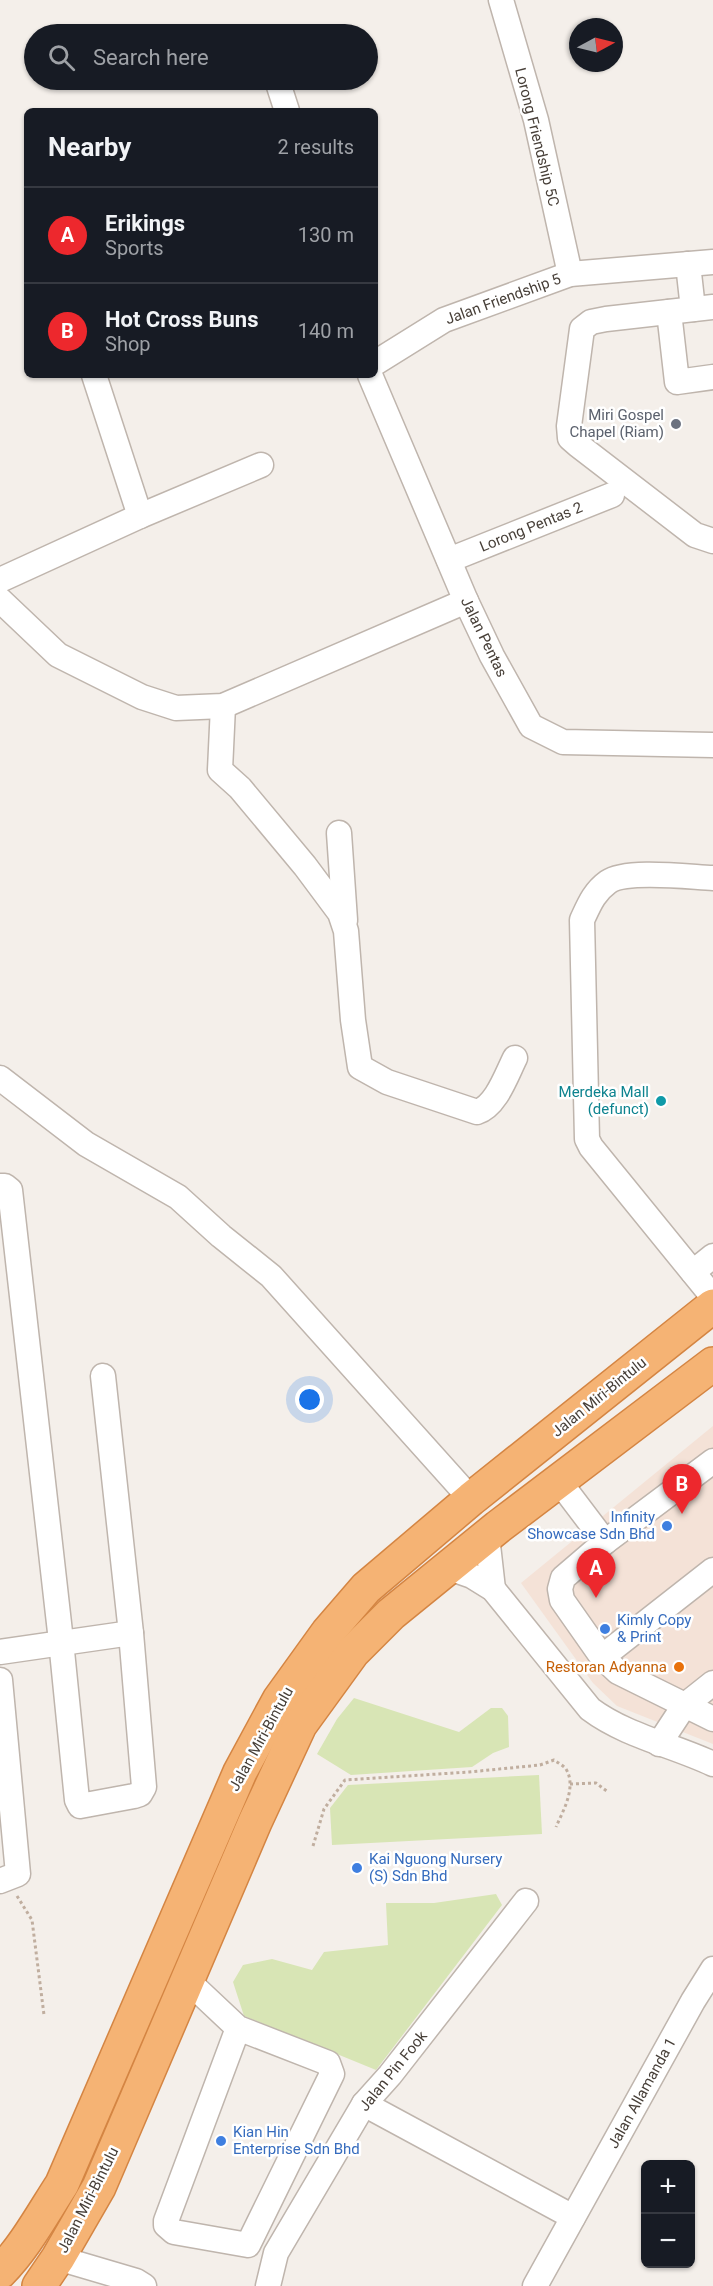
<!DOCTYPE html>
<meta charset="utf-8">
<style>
body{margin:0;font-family:Roboto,sans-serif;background:#242831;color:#f1f3f6}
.controls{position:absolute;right:18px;bottom:18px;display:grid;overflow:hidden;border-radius:9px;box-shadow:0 2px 4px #0004}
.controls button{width:54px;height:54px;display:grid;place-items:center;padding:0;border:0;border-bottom:2px solid #363941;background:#171b24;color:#f1f3f6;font:30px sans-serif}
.compass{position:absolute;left:569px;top:18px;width:54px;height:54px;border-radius:50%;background:#171b24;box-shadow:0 2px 4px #0004;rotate:83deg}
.you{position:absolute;left:310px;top:1400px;width:21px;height:21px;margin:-15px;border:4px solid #fff;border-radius:50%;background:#1a73e8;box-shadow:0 0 0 9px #1a73e833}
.badge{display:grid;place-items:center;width:39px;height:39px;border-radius:50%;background:#ed282d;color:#fff;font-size:20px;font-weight:700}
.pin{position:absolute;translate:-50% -50px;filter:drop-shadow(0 2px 3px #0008)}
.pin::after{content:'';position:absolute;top:32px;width:21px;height:18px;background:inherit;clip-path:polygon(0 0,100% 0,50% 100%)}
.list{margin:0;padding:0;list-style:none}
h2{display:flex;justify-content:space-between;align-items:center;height:78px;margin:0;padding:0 24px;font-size:26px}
h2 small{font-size:20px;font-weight:400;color:#9ea1a6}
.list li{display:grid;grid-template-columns:39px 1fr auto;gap:18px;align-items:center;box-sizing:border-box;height:96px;padding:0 24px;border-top:2px solid #363941}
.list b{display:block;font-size:22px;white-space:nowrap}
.list p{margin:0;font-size:20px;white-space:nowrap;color:#9ea1a6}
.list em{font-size:20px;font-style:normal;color:#9ea1a6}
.icon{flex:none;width:33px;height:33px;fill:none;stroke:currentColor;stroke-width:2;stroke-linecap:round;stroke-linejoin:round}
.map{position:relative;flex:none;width:713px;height:2286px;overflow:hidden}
.search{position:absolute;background:#171b24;box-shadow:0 2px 4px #0004;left:24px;top:24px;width:354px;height:66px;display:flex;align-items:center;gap:15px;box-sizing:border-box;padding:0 21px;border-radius:33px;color:#9ea1a6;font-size:22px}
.panel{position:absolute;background:#171b24;box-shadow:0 2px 4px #0004;left:24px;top:108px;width:354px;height:270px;border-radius:9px}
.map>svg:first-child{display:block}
</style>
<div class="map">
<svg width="713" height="2286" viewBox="0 0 713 2286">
<rect width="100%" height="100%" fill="#f4efea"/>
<!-- commercial -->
<polygon fill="#f4e2d7" points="713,1426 713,1744 617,1706 593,1683 521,1583"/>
<!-- green -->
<g fill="#d8e5b5">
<polygon points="354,1698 459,1732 491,1708 502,1708 508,1716 509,1747 493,1753 472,1767 351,1775 317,1754 337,1719"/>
<polygon points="539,1775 542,1834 332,1845 330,1808 348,1785"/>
<polygon points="496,1894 502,1905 376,2070 244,2016 233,1982 243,1965 272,1959 312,1970 324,1952 388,1945 386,1903 434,1903"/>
</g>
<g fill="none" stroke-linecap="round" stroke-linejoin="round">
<defs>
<g id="minor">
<polyline points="501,0 536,120 570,274"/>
<polyline points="277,80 287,111"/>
<polyline points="688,264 693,309"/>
<polyline points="713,307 606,319 591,322 582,329 569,426 570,438 578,445 695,535 713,541"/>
<polyline points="669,312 677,382 713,377"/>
<polyline points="375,363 444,320 570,274 713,262"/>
<polyline points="94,375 140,516"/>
<polyline points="370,375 466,601 492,656 531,726 563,742 713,745"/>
<polyline points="449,560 612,495"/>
<polyline points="0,580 140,516 261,465"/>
<polyline points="0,600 58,655 142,697 176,708 223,706 466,601"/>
<path d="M223,706L220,770L240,788L305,866L340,913L346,931L353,1020L360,1067L387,1082L477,1112C496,1106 506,1076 515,1058"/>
<polyline points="339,833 345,920"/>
<path d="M713,878C689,877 626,869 608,882C594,892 589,905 582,920L587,1139L591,1147L713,1297"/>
<polyline points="0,1078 86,1144 178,1197 221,1236 271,1276 471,1499"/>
<polyline points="0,1186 5,1186 10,1190 61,1641 77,1800 80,1806 134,1796 140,1794 144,1787 131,1633 103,1376"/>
<polyline points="693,1272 713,1256"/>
<polyline points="713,1461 605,1542 563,1578 560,1589 562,1600 602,1657 618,1672 713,1719"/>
<polyline points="558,1480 605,1542"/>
<polyline points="487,1536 493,1589"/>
<path d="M449,1568L472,1576L493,1589L590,1709C626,1736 673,1745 713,1764"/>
<polyline points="0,1652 131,1633"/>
<polyline points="602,1657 713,1570"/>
<polyline points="0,1680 18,1874 0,1881"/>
<polyline points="659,1744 684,1706 713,1683"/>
<polyline points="188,1981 238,2028 328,2063 332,2074 248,2245 174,2232 166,2225 166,2221 238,2028"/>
<polyline points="364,2104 573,2217"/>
<polyline points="58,2258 136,2281 144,2286"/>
<polyline points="268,2286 276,2253 364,2104 390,2075 526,1901"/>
<polyline points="535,2286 693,2001 713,1969"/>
</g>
<g id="highway">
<path d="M0,2272C25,2247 43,2213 62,2184L240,1772L279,1700L328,1632L366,1588L471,1499L713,1306"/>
<polyline points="39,2286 58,2258 99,2187 255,1822 300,1725 353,1652 391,1614 498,1527 713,1364"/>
</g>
</defs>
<!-- minor casing -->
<use href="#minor" stroke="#bfb5ad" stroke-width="27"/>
<!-- highway casing -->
<use href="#highway" stroke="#d48543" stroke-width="36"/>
<!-- path -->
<g stroke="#c0ae9f" stroke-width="3" stroke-dasharray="3 3" stroke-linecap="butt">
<polyline points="570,1784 596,1783 608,1792"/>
<path d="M313,1846L324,1809L345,1780L469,1772L540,1765L554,1760C557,1762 564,1766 566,1769C577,1787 563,1811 556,1827"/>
<polyline points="17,1896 32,1920 44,2015"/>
</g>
<!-- minor -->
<use href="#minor" stroke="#fff" stroke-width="24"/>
<!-- highway -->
<use href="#highway" stroke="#f5b374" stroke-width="33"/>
</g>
<!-- markers -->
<circle fill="#6b7280" stroke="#fff" stroke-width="2" cx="676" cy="424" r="6"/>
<circle fill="#0f9aa8" stroke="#fff" stroke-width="2" cx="661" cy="1101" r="6"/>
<g fill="#3f7fe0" stroke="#fff" stroke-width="2">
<circle cx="667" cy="1526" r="6"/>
<circle cx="605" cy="1629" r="6"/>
<circle cx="357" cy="1868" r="6"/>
<circle cx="221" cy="2141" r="6"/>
</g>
<circle fill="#e8710a" stroke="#fff" stroke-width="2" cx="679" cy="1667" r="6"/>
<g text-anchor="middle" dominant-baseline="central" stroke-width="5" stroke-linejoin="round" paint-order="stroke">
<!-- street labels -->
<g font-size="15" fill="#473f38" stroke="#fff">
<text transform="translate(537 137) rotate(76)">Lorong Friendship 5C</text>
<text transform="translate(503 299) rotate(-20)">Jalan Friendship 5</text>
<text transform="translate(531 527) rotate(-22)">Lorong Pentas 2</text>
<text transform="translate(484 637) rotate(64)">Jalan Pentas</text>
<text transform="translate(599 1397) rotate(-39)">Jalan Miri-Bintulu</text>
<text transform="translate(261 1739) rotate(-61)">Jalan Miri-Bintulu</text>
<text transform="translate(393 2071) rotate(-51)">Jalan Pin Fook</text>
<text transform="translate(642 2093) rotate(-61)">Jalan Allamanda 1</text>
<text transform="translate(88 2200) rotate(-63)">Jalan Miri-Bintulu</text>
</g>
<!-- worship labels -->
<g font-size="15" fill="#5b616d" stroke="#fff" text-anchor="end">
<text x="664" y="415">Miri Gospel<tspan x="664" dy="17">Chapel (Riam)</tspan></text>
</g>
<!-- culture labels -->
<g font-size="15" fill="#0d838f" stroke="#fff" text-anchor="end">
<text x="649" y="1092">Merdeka Mall<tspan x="649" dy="17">(defunct)</tspan></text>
</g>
<!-- shop labels -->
<g font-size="15" fill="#366cbe" stroke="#fff" text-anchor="start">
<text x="655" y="1517" text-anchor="end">Infinity<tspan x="655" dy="17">Showcase Sdn Bhd</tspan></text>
<text x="617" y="1620">Kimly Copy<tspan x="617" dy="17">&amp; Print</tspan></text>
<text x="369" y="1859">Kai Nguong Nursery<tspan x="369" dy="17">(S) Sdn Bhd</tspan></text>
<text x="233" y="2132">Kian Hin<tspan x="233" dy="17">Enterprise Sdn Bhd</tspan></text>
</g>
<!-- food labels -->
<g font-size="15" fill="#c56008" stroke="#fff" text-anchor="end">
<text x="667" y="1667">Restoran Adyanna</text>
</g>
</g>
</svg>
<div class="controls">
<button>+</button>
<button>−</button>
</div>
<svg class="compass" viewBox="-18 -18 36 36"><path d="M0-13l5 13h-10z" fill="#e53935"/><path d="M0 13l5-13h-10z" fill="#9ea1a6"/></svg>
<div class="you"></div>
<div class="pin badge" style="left:596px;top:1598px">A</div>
<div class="pin badge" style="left:682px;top:1514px">B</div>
<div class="search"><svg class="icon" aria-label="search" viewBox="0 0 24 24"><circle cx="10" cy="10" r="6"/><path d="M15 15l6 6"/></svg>Search here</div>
<section class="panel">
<h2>Nearby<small>2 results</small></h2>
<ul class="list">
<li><span class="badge">A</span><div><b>Erikings</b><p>Sports</p></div><em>130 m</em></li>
<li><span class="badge">B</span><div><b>Hot Cross Buns</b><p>Shop</p></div><em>140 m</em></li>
</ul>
</section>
</div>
